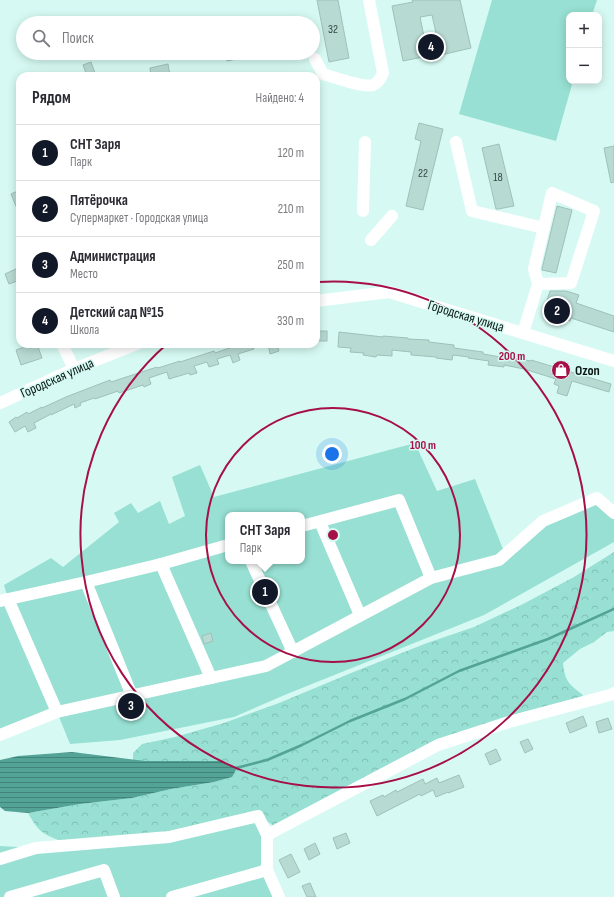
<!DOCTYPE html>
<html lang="ru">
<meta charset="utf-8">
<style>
body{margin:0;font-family:"Sofia Sans Condensed",sans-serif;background:#f7f7f7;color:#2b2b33}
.controls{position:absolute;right:12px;top:12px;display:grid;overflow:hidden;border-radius:8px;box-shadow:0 2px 10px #0003}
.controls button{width:36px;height:36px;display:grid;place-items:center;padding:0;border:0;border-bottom:1px solid #e1e1e2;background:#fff;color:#2b2b33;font:20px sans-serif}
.you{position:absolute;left:332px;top:454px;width:14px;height:14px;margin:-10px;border:3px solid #fff;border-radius:50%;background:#1a73e8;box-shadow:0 0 0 6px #1a73e833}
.badge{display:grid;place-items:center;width:26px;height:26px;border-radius:50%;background:#111827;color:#fff;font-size:13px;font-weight:700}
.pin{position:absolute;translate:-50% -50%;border:2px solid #fff;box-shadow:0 1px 4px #0006}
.popup{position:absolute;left:225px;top:512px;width:80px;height:52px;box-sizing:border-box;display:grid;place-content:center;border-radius:8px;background:#fff;filter:drop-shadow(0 1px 3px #0005);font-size:13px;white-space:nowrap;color:#7c7c81}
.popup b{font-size:15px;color:#2b2b33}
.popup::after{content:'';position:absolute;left:50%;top:100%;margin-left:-8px;border:8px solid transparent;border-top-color:#fff}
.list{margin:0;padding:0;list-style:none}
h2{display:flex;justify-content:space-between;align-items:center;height:52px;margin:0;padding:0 16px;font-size:17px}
h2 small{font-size:13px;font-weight:400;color:#7c7c81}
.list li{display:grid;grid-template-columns:26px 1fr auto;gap:12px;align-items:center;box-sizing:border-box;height:56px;padding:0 16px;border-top:1px solid #e1e1e2}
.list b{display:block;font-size:15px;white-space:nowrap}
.list p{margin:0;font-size:13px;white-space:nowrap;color:#7c7c81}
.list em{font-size:13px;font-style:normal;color:#7c7c81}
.icon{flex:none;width:22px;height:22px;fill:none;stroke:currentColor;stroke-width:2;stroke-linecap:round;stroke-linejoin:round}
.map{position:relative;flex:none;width:614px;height:897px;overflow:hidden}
.search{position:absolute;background:#fff;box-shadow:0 2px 10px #0003;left:16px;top:16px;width:304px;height:44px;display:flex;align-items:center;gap:10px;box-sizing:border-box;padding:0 14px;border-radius:22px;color:#7c7c81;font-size:15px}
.panel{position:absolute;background:#fff;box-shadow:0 2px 10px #0003;left:16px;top:72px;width:304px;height:276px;border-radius:12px}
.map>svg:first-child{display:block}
</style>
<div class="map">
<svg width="614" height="897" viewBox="0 0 614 897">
<defs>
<pattern id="forest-crowns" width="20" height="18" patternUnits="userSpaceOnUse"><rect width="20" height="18" fill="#97e0d3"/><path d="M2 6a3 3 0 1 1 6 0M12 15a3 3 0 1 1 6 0" fill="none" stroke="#81c0b4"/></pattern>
<pattern id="water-rules" width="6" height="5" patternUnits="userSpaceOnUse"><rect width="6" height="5" fill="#53a397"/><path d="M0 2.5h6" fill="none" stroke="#43847a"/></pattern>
</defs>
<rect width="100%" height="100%" fill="#d6faf3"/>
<!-- green -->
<g fill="#97e0d3" fill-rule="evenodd">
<polygon points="492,0 597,0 592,15 569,15 569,81 573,81 556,141 459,114"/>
<path d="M415,443L437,491L475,479L505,554L543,521L597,498L614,513V542L484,615L287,694L234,717L120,740L70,744L57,712L0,735V601L8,599L4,585L51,558L63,567L119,522L114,513L131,503L138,513L160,501L169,524L185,516L172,477L200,465L214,497ZM228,515H302V561H228Z"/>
<polygon points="258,816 267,870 279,897 0,897 0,846 36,848"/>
</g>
<!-- forest -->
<path fill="url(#forest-crowns)" d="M614,552V631L607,632L594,642L580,649L563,663C565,682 569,684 583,695L578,700L436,741L274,826L268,822L263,815L167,834L61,841C42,834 38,831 28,813L80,804L132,798L171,789L214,782L232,777L222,761H133V753L142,744L175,737L224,723L279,703L351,673L427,643L474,627L523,604L574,577Z"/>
<!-- water -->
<polygon fill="url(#water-rules)" points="72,752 145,761 222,761 237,768 232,777 214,782 171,789 132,798 80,804 28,813 5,811 0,807 0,760 18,756"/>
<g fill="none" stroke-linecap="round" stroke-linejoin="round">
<!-- stream -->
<polyline stroke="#53a397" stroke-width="2.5" points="236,768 267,760 302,745 350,721 405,699 459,671 548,639 614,609"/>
</g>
<!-- building -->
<g fill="#b7dad3" stroke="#9ec1ba">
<polygon points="317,0 338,0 349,58 329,62"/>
<polygon points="412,0 460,0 471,48 441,55 432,15 420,17 428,56 403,61 392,6 413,2"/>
<polygon points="225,53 251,53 252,56 227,61"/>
<polygon points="91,62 96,76 87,76 83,65"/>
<polygon points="168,64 170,76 151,76 150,68"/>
<polygon points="419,123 443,129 423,210 406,206 421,141 415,139"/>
<polygon points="499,144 514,206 498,209 496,209 482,148"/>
<polygon points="614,146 614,182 611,183 604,148"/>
<polygon points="20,190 20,216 11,194"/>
<polygon points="557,206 572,210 556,273 542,270 542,269"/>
<polygon points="20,267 20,280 9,284 5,274"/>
<polygon points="550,291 566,291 579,295 576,303 614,316 614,332 571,318 570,321 543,313"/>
<rect x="316" y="331" width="11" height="10"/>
<polygon points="339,332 383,337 383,336 408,338 408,339 429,340 429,342 454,345 454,348 483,352 483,354 513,359 513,358 531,361 531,360 611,384 609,392 572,381 567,396 557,393 559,386 554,384 556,379 524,369 504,365 504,367 488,365 489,361 468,358 469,357 453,355 452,360 436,358 436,357 411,355 411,352 392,350 392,356 377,355 376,357 363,355 364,353 350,352 351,348 338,347"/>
<polygon points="33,344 37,344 42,358 21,365 16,350"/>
<polygon points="244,344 252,344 254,349 238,354 240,360 233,363 230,355 217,359 219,364 209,367 207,362 194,366 197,373 190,375 189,373 169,379 167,372 149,378 151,384 144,387 143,385 119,393 118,391 95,399 94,398 80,403 81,405 75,408 74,404 51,415 51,414 34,423 36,428 28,432 25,426 15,432 9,422 16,417 17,418 27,412 28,414 42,407 42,408 66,397 110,380 111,382 157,367 158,368 180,361 180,362 214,351 215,353 235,346 235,347"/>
<polygon points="268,344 277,344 279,351 270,354"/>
<polygon points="211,633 213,641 204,644 202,636"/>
<polygon points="583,716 587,726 570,733 566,723"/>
<polygon points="608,718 612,729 599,733 596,722"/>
<polygon points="528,739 533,749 525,753 520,742"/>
<polygon points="496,749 501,760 490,765 485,754"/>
<polygon points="459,775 464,787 448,793 448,792 436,797 433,790 421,796 420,794 377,816 370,801 383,795 384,797 396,790 397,792 423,779 425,784 437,778 439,783"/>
<polygon points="346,833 350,843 337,849 333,838"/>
<polygon points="315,843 320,854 309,860 304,849"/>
<polygon points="291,854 300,872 288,878 279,860"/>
<polygon points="310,883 316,897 307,897 302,886"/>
</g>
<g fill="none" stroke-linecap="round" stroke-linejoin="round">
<!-- minor -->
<g stroke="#fff" stroke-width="12">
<path d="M315,59L323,74C333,77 364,88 373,85C378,83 381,78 383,73L369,0"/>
<polyline points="456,142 472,211 544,228"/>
<polyline points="363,211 365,142"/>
<polyline points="371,240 392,216"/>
<polyline points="316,301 389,292 614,361"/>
<polyline points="523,333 538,284 534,269 552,193 594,211 571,283 538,284"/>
<polyline points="62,344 74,369"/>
<polyline points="0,403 74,369 137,344"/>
<polyline points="320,522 360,615"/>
<polyline points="302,526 399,500 431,578"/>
<polyline points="251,561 293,652"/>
<polyline points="161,564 211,678"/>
<polyline points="86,582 132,696"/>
<polyline points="8,599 57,712"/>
<polyline points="0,601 86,582 161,564 228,545"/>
<polyline points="0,735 57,712 266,666 431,578 499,560 543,521 597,498 614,513"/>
<polyline points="0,859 36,848 169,837 258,816 267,835"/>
<polyline points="10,897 104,870 114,897"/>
<polyline points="172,897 267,870"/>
<polyline points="279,897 267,870 267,835 438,745 509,722 610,695 614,693"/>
</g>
</g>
<!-- distance rings -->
<g fill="none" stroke="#a60f47" stroke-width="2">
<circle cx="333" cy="535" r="127"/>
<path d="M318 282A253 253 0 1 1 167 344"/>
</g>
<!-- icons -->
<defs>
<symbol id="shop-disc" viewBox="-11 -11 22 22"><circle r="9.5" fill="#a60f47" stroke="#d6faf3"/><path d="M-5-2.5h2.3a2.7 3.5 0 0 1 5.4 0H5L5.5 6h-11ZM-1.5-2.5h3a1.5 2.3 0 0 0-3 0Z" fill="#fff"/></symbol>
</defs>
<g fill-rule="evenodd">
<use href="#shop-disc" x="550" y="359" width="22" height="22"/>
</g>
<g text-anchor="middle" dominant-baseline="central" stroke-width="3" stroke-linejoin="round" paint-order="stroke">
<!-- number labels -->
<g font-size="12" fill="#364945">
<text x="333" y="29">32</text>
<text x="423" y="173">22</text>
<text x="498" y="177">18</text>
</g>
<!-- street labels -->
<g font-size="14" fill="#0b1916" stroke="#d6faf3">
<text transform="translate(466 316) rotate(17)">Городская улица</text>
<text transform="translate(57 378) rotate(-24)">Городская улица</text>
</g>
<!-- poi labels -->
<g font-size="14" font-weight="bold" fill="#0b1916" stroke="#d6faf3" text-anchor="start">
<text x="575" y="370">Ozon</text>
</g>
</g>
<circle cx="333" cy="535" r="6" fill="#a60f47" stroke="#d6faf3" stroke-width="2"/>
<g font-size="12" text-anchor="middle" font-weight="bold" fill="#a60f47" stroke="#d6faf3" stroke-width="3" stroke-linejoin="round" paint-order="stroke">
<text x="512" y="360">200 m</text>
<text x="423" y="449">100 m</text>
</g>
</svg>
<div class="controls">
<button>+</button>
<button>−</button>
</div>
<div class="you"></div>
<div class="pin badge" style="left:265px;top:592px">1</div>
<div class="popup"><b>СНТ Заря</b>Парк</div>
<div class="pin badge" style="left:557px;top:311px">2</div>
<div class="pin badge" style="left:131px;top:706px">3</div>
<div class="pin badge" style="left:431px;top:47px">4</div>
<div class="search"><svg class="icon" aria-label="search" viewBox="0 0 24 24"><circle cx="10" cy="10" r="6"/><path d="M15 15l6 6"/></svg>Поиск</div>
<section class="panel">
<h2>Рядом<small>Найдено: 4</small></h2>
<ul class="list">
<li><span class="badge">1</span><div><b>СНТ Заря</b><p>Парк</p></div><em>120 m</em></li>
<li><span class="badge">2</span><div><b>Пятёрочка</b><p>Супермаркет · Городская улица</p></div><em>210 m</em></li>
<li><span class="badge">3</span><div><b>Администрация</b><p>Место</p></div><em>250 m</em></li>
<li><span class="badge">4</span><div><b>Детский сад №15</b><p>Школа</p></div><em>330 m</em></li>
</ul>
</section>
</div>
